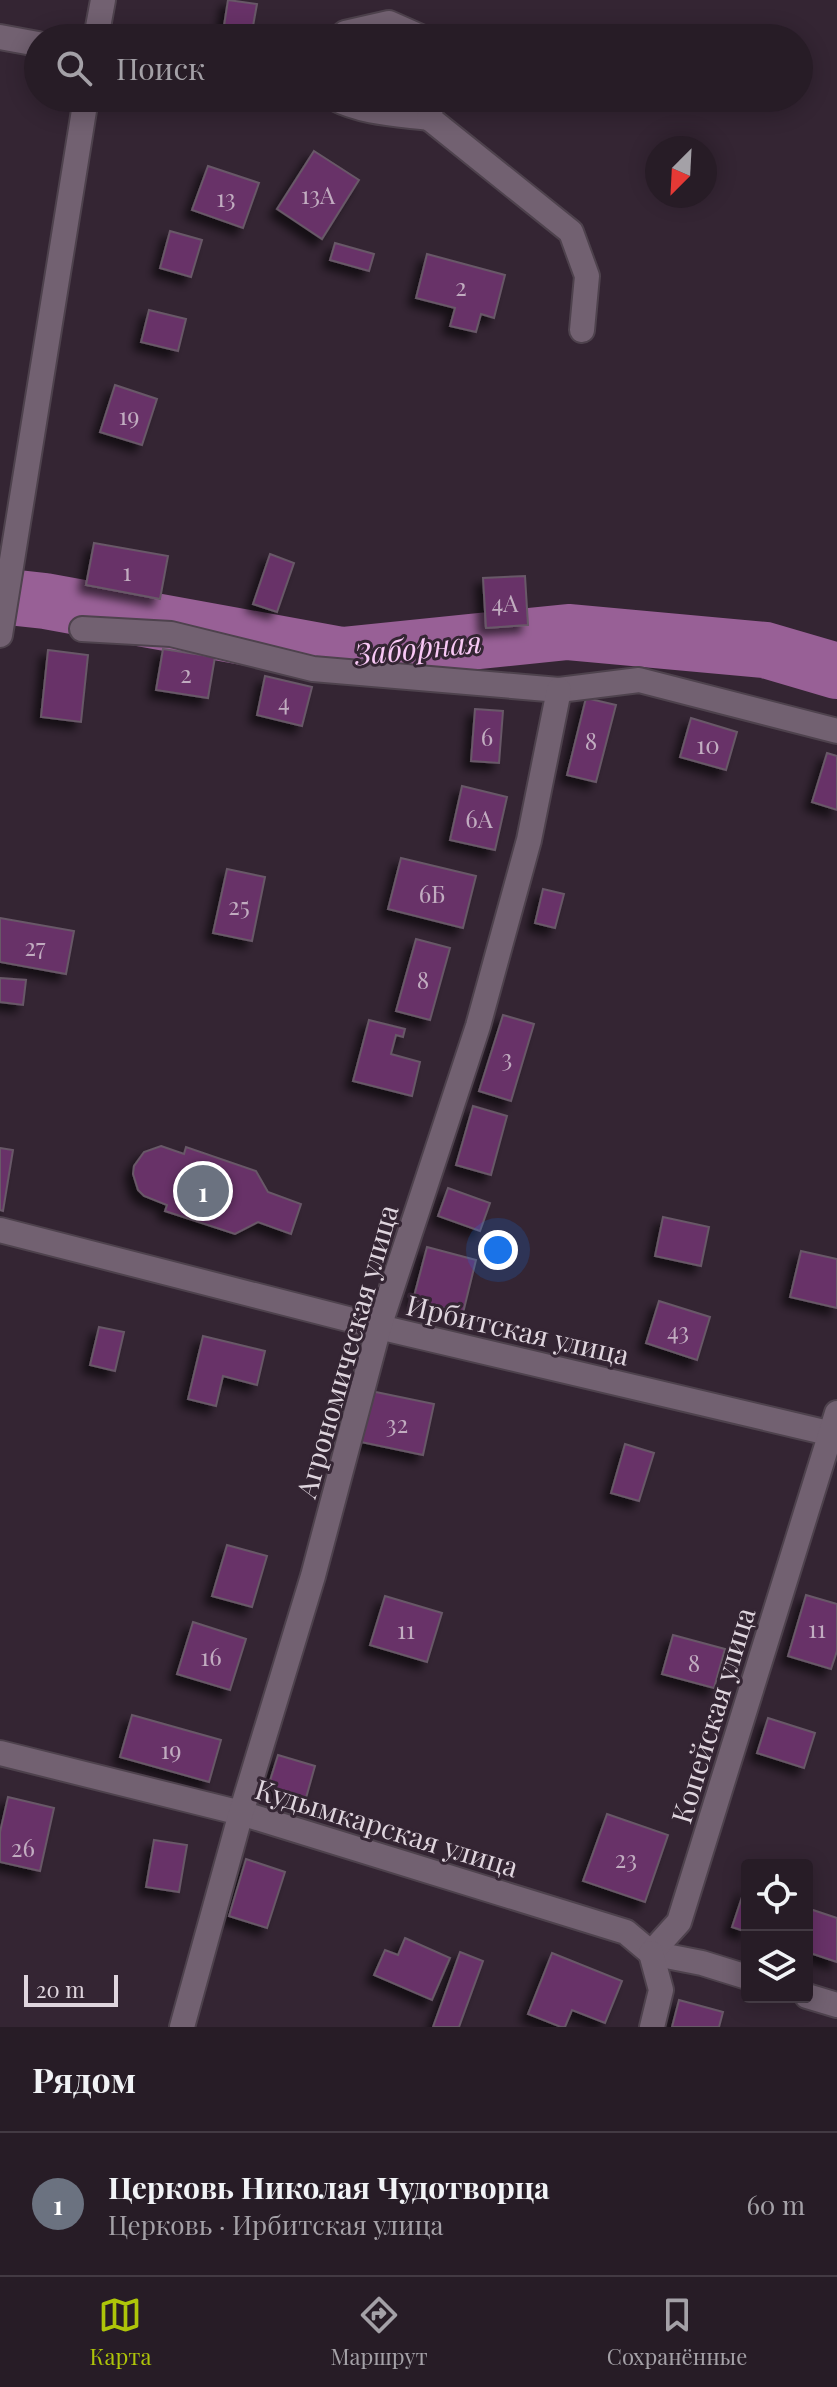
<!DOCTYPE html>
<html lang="ru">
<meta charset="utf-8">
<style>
body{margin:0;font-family:"Playfair Display",serif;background:#2f252e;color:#f1f3f6}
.controls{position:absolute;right:24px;bottom:24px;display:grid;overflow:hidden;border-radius:8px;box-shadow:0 4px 20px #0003}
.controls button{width:72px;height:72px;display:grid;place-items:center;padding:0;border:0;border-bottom:2px solid #433a43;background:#271c26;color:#f1f3f6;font:40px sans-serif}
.compass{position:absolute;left:645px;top:136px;width:72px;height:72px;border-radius:50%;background:#271c26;box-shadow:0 4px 20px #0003;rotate:204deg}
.scale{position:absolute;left:24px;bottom:20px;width:94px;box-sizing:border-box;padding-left:8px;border:4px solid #dfd5de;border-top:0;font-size:22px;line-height:28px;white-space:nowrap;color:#dfd5de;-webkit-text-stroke:6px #342533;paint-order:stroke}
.you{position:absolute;left:498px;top:1250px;width:28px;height:28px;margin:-20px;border:6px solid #fff;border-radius:50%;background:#1a73e8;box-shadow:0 0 0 12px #1a73e833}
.badge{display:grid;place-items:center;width:52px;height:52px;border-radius:50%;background:#aec509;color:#fff;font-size:26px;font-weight:700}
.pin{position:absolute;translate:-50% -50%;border:4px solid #fff;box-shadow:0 2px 8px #0006}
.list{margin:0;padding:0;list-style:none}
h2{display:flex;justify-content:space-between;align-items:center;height:104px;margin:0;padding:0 32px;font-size:34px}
h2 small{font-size:26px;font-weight:400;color:#a4a1a7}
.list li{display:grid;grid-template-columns:52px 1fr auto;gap:24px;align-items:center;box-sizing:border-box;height:144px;padding:0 32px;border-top:2px solid #433a43}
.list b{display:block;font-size:30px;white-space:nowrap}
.list p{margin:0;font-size:26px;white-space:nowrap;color:#a4a1a7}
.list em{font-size:26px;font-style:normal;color:#a4a1a7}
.icon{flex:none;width:44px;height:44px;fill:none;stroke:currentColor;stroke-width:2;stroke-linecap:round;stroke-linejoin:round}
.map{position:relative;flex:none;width:837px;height:2027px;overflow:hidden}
.search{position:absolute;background:#271c26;box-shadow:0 4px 20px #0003;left:24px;right:24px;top:24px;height:88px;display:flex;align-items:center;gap:20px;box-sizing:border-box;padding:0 28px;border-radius:44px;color:#a4a1a7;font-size:30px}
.sheet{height:248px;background:#271c26}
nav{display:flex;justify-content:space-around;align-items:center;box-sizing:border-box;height:112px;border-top:2px solid #433a43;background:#271c26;font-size:22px;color:#a4a1a7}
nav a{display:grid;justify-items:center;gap:4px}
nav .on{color:#aec509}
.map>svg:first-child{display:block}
</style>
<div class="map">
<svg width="837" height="2027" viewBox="0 0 837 2027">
<defs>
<filter id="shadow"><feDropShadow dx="-7" dy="7" stdDeviation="4" flood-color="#0009"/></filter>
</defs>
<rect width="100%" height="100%" fill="#342533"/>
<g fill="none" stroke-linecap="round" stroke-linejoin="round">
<!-- river -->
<polyline stroke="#986096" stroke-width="56" points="0,596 45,601 342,655 568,632 765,650 837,671"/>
</g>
<!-- building -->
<g fill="#683367" stroke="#685867" stroke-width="2" filter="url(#shadow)">
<polygon points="228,0 257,4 251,37 223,32"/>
<polygon points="314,151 359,180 322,239 277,209"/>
<polygon points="208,166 259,183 243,228 192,210"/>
<polygon points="170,231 202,240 191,277 160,268"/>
<polygon points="335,243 374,254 369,271 330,260"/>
<polygon points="427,254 505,275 494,318 481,314 476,332 450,326 455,308 416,298"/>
<polygon points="149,310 186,319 178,351 141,342"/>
<polygon points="115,385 157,399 142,445 100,432"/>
<polygon points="94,543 168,556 160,599 86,585"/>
<polygon points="270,554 294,563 277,612 253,604"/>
<polygon points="525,576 528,625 486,628 483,578"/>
<polygon points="163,649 215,657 208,698 156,690"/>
<polygon points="48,650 88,655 81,722 41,717"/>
<polygon points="265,676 312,687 302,726 257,715"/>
<polygon points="586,698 616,705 596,782 567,775"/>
<polygon points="475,709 503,711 499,763 471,761"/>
<polygon points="691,718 737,732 726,770 680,757"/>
<polygon points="827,753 837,756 837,810 812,802"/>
<polygon points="462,786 507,797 495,850 450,840"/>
<polygon points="401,858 476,876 463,928 388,909"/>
<polygon points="227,869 265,877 252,941 213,933"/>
<polygon points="543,889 564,894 555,928 535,923"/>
<polygon points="0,918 74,931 66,974 0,962"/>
<polygon points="416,939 450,948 430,1020 396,1011"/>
<polygon points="0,978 26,980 23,1005 0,1002"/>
<polygon points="503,1015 534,1024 511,1101 479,1091"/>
<polygon points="369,1020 405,1029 403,1037 396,1035 391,1054 420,1062 412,1096 353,1081"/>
<polygon points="473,1106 507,1116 491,1175 456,1165"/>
<polygon points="161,1146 184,1154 186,1147 256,1171 268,1192 301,1204 291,1234 258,1222 235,1234 165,1211 167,1205 144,1196 138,1190 133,1174 134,1166 144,1152"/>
<polygon points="0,1148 13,1150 3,1211 0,1210"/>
<polygon points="448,1188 490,1203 480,1231 438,1216"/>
<polygon points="663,1217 709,1227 701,1266 655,1256"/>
<polygon points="427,1247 476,1260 463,1313 413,1300"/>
<polygon points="801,1251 837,1259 837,1308 790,1297"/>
<polygon points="659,1301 710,1317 697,1360 646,1343"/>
<polygon points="99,1327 124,1332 115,1371 90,1365"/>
<polygon points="203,1336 265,1351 257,1385 223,1376 216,1406 188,1399"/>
<polygon points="371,1391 434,1404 423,1455 361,1442"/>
<polygon points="625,1444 654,1453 639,1501 611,1493"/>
<polygon points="227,1545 267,1556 252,1607 212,1596"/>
<polygon points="806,1595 837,1604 837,1651 831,1669 788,1656"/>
<polygon points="385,1596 442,1613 427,1662 370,1645"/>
<polygon points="193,1622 246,1639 230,1690 177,1674"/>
<polygon points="673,1635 725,1649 714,1688 662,1674"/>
<polygon points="132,1715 221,1740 209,1782 120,1757"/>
<polygon points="768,1718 815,1733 804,1768 757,1753"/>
<polygon points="278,1755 315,1766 306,1798 268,1787"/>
<polygon points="8,1797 54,1808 40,1871 0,1862 0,1832"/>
<polygon points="607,1814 668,1835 645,1902 583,1881"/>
<polygon points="154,1840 187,1845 179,1892 146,1887"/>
<polygon points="246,1859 285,1872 267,1928 229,1916"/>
<polygon points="745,1888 747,1888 747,1932 732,1927"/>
<polygon points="807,1908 837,1918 837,1962 807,1952"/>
<polygon points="405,1938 450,1958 432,2000 374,1975 385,1950 398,1955"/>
<polygon points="460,1952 483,1961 459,2027 433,2027"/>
<polygon points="552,1953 622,1981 605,2023 572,2010 565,2027 561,2027 528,2014"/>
<polygon points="679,2000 723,2012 719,2027 672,2027"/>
</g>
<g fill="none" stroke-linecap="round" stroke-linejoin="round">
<defs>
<g id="minor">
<polyline points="0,37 38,44"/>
<polyline points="96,38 103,0"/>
<polyline points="340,38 345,33 389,23 423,38"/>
<path d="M334,98C362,113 397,114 429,118L433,98"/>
<polyline points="429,118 571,232 587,276 582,330"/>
<polyline points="82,629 171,634 313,669 559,690 639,680 837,731"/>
<polyline points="0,635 86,98"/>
<polyline points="0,1230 379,1327 837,1435"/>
<polyline points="0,1753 241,1813 626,1932 651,1953 702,1963 747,1977"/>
<polyline points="651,1953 679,1922 837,1413"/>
<polyline points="651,1953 661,1990 652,2027"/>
<polyline points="807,1996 837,2005"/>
<polyline points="182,2027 241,1813 313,1576 379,1327 478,1026 529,840 559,690"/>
</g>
</defs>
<!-- minor casing -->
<use href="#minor" stroke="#4e424d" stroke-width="28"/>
<!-- minor -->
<use href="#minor" stroke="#726171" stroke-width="24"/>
</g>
<g text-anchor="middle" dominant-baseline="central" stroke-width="6" stroke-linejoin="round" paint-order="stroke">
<!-- number labels -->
<g font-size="24" fill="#c1acc0">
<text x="318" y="194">13А</text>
<text x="226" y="197">13</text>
<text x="461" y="286">2</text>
<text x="129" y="415">19</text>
<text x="127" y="571">1</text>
<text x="505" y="602">4А</text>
<text x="186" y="673">2</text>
<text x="284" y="701">4</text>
<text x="487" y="736">6</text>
<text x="591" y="740">8</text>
<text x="708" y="744">10</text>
<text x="479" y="818">6А</text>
<text x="432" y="893">6Б</text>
<text x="239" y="905">25</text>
<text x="35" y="946">27</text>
<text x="423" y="979">8</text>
<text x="507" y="1057">3</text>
<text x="678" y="1330">43</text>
<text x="397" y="1423">32</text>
<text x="817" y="1628">11</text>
<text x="406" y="1629">11</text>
<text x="211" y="1656">16</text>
<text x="694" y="1662">8</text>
<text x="171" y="1749">19</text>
<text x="23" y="1847">26</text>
<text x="626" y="1858">23</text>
</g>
<!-- street labels -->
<g font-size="28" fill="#dfd5de" stroke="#342533">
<text transform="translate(518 1329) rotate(13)">Ирбитская улица</text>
<text transform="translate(346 1351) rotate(-74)">Агрономическая улица</text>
<text transform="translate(712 1715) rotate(-73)">Копейская улица</text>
<text transform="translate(387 1827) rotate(17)">Кудымкарская улица</text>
</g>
<!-- water labels -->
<g font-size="30" font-style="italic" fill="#f9c9f6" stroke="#342533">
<text transform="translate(418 647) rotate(-6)">Заборная</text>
</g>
</g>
</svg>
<div class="controls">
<button><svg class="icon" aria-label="locate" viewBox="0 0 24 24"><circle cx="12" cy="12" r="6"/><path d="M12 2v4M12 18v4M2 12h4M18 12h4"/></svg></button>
<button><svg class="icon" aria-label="layers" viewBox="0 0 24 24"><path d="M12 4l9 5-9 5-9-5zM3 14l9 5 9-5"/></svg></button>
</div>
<svg class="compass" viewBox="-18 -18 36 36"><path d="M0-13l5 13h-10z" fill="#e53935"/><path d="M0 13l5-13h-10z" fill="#a4a1a7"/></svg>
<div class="scale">20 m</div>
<div class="you"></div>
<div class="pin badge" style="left:203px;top:1191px;background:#6b7280">1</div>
<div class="search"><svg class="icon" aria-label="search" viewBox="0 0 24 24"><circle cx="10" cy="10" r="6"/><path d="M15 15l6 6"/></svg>Поиск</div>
</div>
<section class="sheet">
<h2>Рядом<small></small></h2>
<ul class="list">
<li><span class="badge" style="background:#6b7280">1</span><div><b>Церковь Николая Чудотворца</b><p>Церковь · Ирбитская улица</p></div><em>60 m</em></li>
</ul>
</section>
<nav>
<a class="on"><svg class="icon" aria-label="map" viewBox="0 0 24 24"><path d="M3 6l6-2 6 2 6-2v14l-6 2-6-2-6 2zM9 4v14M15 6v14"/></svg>Карта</a>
<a><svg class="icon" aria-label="directions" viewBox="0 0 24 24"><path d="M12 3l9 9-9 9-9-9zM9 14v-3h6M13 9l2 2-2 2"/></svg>Маршрут</a>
<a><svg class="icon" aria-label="saved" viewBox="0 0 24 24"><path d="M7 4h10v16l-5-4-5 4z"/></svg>Сохранённые</a>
</nav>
